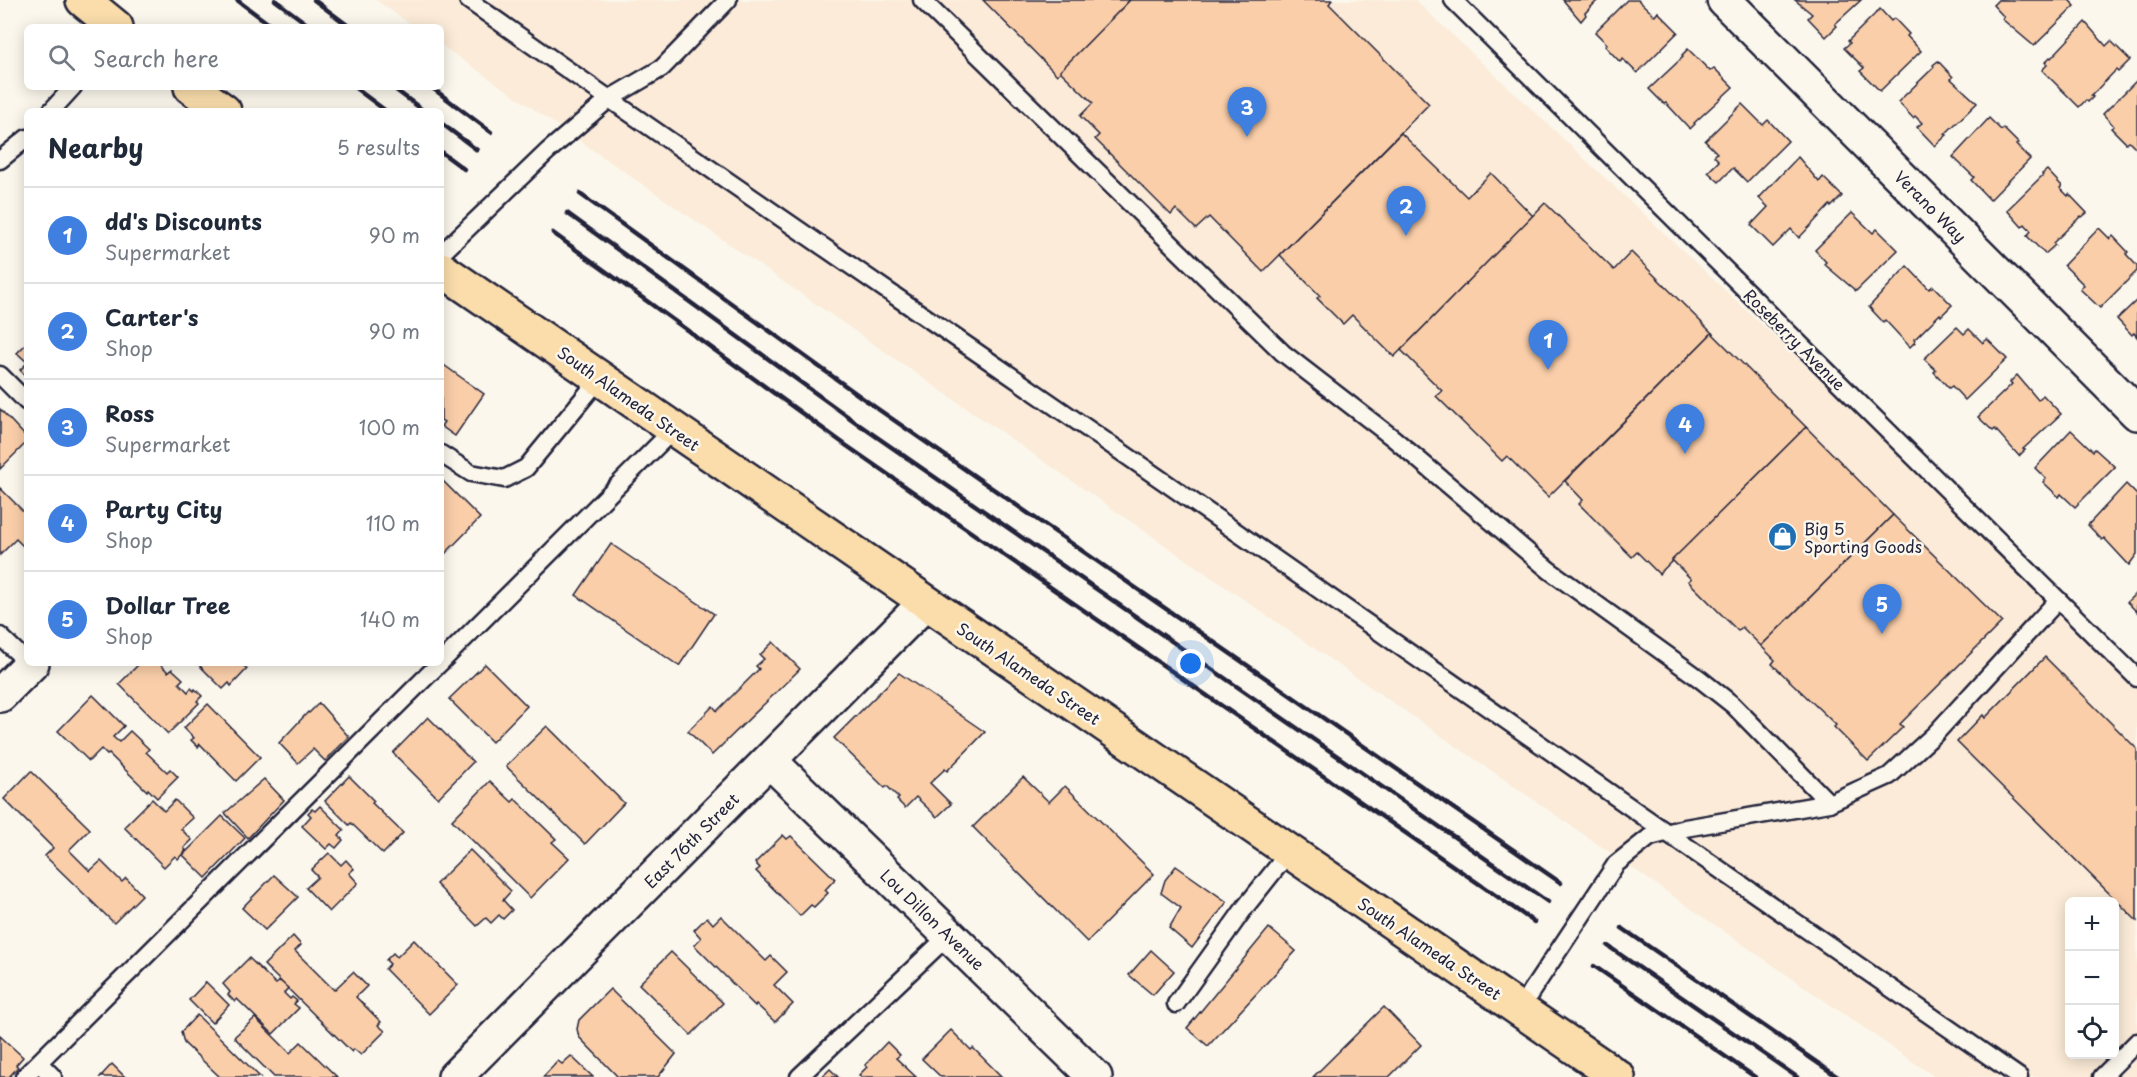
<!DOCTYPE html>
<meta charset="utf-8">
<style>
body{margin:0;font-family:"Playpen Sans",sans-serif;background:#f6f6f7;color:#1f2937}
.controls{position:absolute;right:18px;bottom:18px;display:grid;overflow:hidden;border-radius:9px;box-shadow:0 3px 15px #0003}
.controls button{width:54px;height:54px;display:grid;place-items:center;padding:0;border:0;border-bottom:2px solid #e0e1e3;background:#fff;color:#1f2937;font:30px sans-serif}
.you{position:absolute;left:1191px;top:664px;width:21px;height:21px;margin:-15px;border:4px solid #fff;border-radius:50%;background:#1a73e8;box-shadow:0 0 0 9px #1a73e833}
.badge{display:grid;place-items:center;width:39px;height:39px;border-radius:50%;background:#7c3aed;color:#fff;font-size:20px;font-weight:700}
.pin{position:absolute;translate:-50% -50px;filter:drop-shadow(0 2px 3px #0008)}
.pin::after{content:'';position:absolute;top:32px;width:21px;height:18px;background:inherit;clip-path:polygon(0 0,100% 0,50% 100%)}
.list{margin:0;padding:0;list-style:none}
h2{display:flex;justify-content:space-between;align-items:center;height:78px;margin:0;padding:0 24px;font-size:26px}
h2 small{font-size:20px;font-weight:400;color:#747a83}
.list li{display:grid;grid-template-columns:39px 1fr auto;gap:18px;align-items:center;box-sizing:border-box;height:96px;padding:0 24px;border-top:2px solid #e0e1e3}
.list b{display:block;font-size:22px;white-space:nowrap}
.list p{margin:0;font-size:20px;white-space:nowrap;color:#747a83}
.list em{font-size:20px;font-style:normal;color:#747a83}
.icon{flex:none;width:33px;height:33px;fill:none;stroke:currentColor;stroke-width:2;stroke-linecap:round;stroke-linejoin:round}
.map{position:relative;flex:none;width:2137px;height:1077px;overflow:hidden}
.search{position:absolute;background:#fff;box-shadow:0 3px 15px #0003;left:24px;top:24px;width:420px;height:66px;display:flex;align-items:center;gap:15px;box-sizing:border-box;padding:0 21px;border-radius:9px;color:#747a83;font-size:22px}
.panel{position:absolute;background:#fff;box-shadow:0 3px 15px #0003;left:24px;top:108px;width:420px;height:558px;border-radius:9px}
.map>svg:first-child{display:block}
</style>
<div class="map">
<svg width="2137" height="1077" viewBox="0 0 2137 1077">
<rect width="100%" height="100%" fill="#fbf7ec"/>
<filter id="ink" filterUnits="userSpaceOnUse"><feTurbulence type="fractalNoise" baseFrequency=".0167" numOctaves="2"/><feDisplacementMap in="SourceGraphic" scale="12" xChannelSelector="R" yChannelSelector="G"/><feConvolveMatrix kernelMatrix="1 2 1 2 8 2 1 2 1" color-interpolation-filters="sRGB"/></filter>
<g filter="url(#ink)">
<!-- built -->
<path fill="#fbebd8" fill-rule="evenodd" d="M376,0H1415L2137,676V1077H1935L441,45V27H415ZM2070,902H2114V1054H2070Z"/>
<!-- building -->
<g fill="#facea9" stroke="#22223b" stroke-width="1.5">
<polygon points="983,0 1130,0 1057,75"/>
<polygon points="1130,0 1332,0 1329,4 1429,104 1263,272 1209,217 1196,229 1176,209 1171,215 1095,139 1099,135 1080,116 1093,103 1060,71"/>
<polygon points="1563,0 1598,0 1585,13 1586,15 1581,21"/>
<polygon points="1627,0 1638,0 1655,16 1658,12 1678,32 1637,73 1623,59 1620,62 1605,46 1607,44 1595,32"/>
<polygon points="1795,0 1861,0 1835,24 1837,26 1826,37 1808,18 1812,14"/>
<polygon points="1998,0 2069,0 2075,6 2034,46 2002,19 2004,17 1993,5"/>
<polygon points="1880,9 1891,21 1894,18 1909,34 1907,36 1921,51 1880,91 1860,71 1864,68 1844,48 1850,43 1848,41"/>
<polygon points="2085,22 2106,46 2111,41 2130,60 2118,72 2116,70 2091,96 2093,97 2088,102 2086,100 2079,107 2042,70 2047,65 2045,62 2050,57 2051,58"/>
<polygon points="1688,49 1710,71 1714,68 1733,87 1694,123 1695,124 1690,129 1666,103 1664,104 1649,89 1683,57 1682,55"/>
<polygon points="1938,61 1953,77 1951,79 1977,103 1945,134 1947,135 1935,146 1917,127 1922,123 1915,116 1913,118 1898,102 1934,67 1933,65"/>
<polygon points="2137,80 2137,149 2129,141 2126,143 2111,128 2114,126 2103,114"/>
<polygon points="1742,104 1763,125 1768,120 1788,141 1747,182 1733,168 1719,182 1708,172 1719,161 1714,156 1717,153 1705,141"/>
<polygon points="1989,118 2001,130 2003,128 2018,143 2016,145 2030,159 1990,200 1971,180 1974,177 1953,157"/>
<polygon points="1401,133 1467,197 1491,173 1533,216 1394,357 1352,315 1343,324 1317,298 1320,296 1280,255"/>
<polygon points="1798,157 1819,182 1823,177 1842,196 1831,207 1830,205 1799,238 1791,229 1773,247 1751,225 1768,207 1759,198"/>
<polygon points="2047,170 2062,186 2060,188 2068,196 2069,194 2087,213 2082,217 2081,216 2053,243 2055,245 2045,254 2027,236 2031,231 2025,224 2022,227 2007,210 2043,175 2042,174"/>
<polygon points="1545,203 1614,270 1631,252 1712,333 1548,497 1507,456 1502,461 1436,396 1442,391 1401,350"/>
<polygon points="1852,213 1873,233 1877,229 1898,250 1856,291 1824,264 1826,262 1815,250"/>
<polygon points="2099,228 2110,239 2113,236 2128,252 2126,254 2137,266 2137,271 2100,308 2080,289 2084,285 2064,265"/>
<polygon points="1907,266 1929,289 1933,286 1952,305 1941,316 1940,314 1914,340 1915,342 1910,347 1885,320 1883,322 1869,307"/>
<polygon points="2137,300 2137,337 2134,333 2132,335 2117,319"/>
<polygon points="1957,327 1964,334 1969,329 1983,343 1987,339 2007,359 1965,400 1952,386 1949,388 1934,372 1936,370 1924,359"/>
<polygon points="1712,333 1806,427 1659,574 1637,552 1632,557 1579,504 1583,500 1565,481"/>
<polygon points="27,343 27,362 17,353"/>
<polygon points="27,363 27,377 20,370"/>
<polygon points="441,363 484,394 455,436 441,426 444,422 441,420"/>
<polygon points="2017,375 2038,400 2043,395 2061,414 2023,449 2025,450 2019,456 1995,429 1993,431 1978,417 2012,384 2010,382"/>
<polygon points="0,409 27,438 27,442 0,469"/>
<polygon points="1806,427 1893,515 1761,646 1742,627 1738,631 1688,581 1691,579 1672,560"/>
<polygon points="2071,430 2093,451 2095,449 2115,467 2075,507 2061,494 2059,497 2043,482 2046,479 2035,468"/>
<polygon points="441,479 480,518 441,558"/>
<polygon points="2126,484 2137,495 2137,554 2129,565 2104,538 2102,540 2088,525"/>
<polygon points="0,488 27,515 27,542 23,546 16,539 0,555"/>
<polygon points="1893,515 2002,622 1900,724 1903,727 1868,761 1834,727 1836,725 1772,664 1775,660 1761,646"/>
<polygon points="611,544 714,614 679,666 576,595"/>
<polygon points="2137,592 2137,612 2127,602"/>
<polygon points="773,642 800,669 712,755 688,731 713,706 717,711 759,669 756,666 764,659 760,655"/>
<polygon points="2045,657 2137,749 2137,921 1957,742 1983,715 1985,718"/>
<polygon points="140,663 159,663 168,672 172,669 183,679 179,683 188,692 191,688 194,691 195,689 202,696 197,701 199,703 168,734 119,684"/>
<polygon points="197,663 241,663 247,669 231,686 229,683 223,689"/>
<polygon points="485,664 527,706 492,742 449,699"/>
<polygon points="899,673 985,732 947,771 945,769 930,783 951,804 937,817 916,797 905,808 897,800 899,798 887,786 885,788 834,738"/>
<polygon points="93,695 124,726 113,737 119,742 130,731 149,749 146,752 167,772 170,769 178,777 157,798 148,789 147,791 109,754 107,755 101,749 89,761 58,731"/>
<polygon points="319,703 349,737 325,761 313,749 298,763 279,743 308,712 309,713"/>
<polygon points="208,704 260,757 236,781 200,744 198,747 191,740 194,738 184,728"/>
<polygon points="428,717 473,762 438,798 393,753"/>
<polygon points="547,726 624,803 585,844 506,766"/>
<polygon points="31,771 90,829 69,850 90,871 101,861 122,882 126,878 142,895 114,923 45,856 53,848 4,799"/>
<polygon points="349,776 374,801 372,803 403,833 383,854 351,823 349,825 325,801"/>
<polygon points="1023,777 1049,802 1065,786 1154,874 1087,942 973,827"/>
<polygon points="264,779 284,800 248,838 225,813"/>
<polygon points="490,781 512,802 515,799 556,839 552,842 569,858 530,898 452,820"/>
<polygon points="152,799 164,811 175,800 193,818 181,829 192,840 184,848 186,850 178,859 175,856 164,867 124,827"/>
<polygon points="320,806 344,830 339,836 343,840 336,848 331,844 326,849 302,826 311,816 308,813 312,809 315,811"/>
<polygon points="222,816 245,838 206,878 183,855"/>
<polygon points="783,835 787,839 791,836 835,879 825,890 828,893 814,907 811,905 800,916 756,871 760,868 755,863"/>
<polygon points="470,850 511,891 503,900 512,910 503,919 499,915 491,923 486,918 477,926 436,884"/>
<polygon points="329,853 341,865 346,860 354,869 349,873 358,883 329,912 306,888 318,877 311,870"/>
<polygon points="1176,866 1227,902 1192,948 1169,928 1181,908 1161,893 1165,880"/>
<polygon points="274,875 298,897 265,930 242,908"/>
<polygon points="721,916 766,961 771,956 787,972 774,985 793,1004 775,1022 756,1004 755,1006 694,945 701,938 694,930 707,917 713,924"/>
<polygon points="1269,928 1296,951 1208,1046 1187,1028"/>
<polygon points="293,936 301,945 295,951 334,990 353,972 367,986 356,997 381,1022 378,1025 385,1031 361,1055 354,1049 352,1052 264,965"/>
<polygon points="414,940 458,985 429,1014 385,969 390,964 386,960 393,953 397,957"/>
<polygon points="1151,950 1174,971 1153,995 1129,975"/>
<polygon points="671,952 723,1003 691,1035 639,984"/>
<polygon points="249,958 276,984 280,981 288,988 284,993 290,999 292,997 297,1001 294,1004 299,1008 273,1034 237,999 235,1002 228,995 230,992 223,984"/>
<polygon points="206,982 229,1005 212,1023 189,1000"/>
<polygon points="610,989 676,1054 658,1077 618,1077 579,1037 577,1029 579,1020"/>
<polygon points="1384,1007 1421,1045 1389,1077 1313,1077"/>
<polygon points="197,1015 260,1077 220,1077 184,1043 181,1032"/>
<polygon points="255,1018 290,1053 301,1042 337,1077 274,1077 234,1037"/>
<polygon points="951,1030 971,1050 973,1048 1002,1077 941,1077 922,1059"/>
<polygon points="0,1036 23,1057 16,1065 18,1067 9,1077 0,1077"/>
<polygon points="887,1042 900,1055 896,1058 916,1077 861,1077 859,1075 867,1067 865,1065"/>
<polygon points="571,1056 593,1077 543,1077 558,1061 562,1064"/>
<polygon points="112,1064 125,1077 100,1077"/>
<polygon points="830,1069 838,1077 822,1077"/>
</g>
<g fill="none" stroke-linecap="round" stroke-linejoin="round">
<defs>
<g id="service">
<path d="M468,0C726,182 989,359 1248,540C1505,720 1761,899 2019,1077"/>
<polyline points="922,0 1283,353 1393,438 1549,570 1700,679 1733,705 1829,803"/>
<polyline points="1453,0 2137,678"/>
<polyline points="51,111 73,87"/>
<polyline points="0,160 27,138"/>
<polyline points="441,254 548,151 609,99 662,68 728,0"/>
<polyline points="0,375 27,402"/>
<polyline points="441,454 471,473 504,479 526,468 600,378"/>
<polyline points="0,636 27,662"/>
<polyline points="441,662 674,429"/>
<polyline points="1176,1004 1246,906 1289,852"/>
<polyline points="1519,1010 1616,864 1650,837 1685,828 1829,803 1889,776 1935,734 2058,600"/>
<polyline points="39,1063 53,1077"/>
<polyline points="24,1077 440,663"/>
<polyline points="799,1077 949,935"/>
<polyline points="2102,1077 2137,1042"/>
</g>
<g id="minor">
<polyline points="1724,0 2137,413"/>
<polyline points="0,695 32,663"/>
<polyline points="770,761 1095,1077"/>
<polyline points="455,1077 925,603"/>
</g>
<g id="primary">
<polyline points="83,0 116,27"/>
<polyline points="191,87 224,111"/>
<polyline points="441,269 1618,1077"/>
</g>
</defs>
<!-- service casing -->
<use href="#service" stroke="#22223b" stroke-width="21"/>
<!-- minor casing -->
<use href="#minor" stroke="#22223b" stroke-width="38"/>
<!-- primary casing -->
<use href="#primary" stroke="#22223b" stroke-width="38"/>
<!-- service -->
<use href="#service" stroke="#fbf7ec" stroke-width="16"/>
<!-- minor -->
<use href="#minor" stroke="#fbf7ec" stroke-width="33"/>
<!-- primary -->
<use href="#primary" stroke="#faddab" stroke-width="33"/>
<!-- rail -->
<g stroke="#22223b" stroke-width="4.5">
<polyline points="237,0 273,27"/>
<polyline points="275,0 311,27"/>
<polyline points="314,0 350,27"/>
<polyline points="354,87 386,111"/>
<polyline points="392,87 424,111"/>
<polyline points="431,87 491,132"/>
<polyline points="441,123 477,150"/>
<polyline points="441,152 464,169"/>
<polyline points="580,194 875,407 1561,883"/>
<polyline points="567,213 861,426 1548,902"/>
<polyline points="553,233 847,446 981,539 1534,922"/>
<polyline points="1622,928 1838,1077"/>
<polyline points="1608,946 1797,1077"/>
<polyline points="1594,966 1755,1077"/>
</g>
</g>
</g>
<!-- icons -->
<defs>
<symbol id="shop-disc" viewBox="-11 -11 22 22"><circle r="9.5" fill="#1f6fb2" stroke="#fbf7ec"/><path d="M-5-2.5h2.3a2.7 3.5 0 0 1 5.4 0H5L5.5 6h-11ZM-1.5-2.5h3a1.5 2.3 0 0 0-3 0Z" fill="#fff"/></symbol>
</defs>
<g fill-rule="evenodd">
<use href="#shop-disc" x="1766" y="520" width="33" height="33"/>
</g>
<g text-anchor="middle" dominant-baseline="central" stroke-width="5" stroke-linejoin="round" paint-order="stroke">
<!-- street labels -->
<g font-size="16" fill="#22223b" stroke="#fbf7ec">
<text transform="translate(1931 206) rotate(45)">Verano Way</text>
<text transform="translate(1795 339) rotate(45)">Roseberry Avenue</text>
<text transform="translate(629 398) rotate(35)">South Alameda Street</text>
<text transform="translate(1029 673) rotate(34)">South Alameda Street</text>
<text transform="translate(691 840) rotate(-45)">East 76th Street</text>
<text transform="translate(933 919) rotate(44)">Lou Dillon Avenue</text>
<text transform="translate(1430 948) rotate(34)">South Alameda Street</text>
</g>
<!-- poi labels -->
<g font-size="16" fill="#22223b" stroke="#fbf7ec" text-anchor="start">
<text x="1804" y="528">Big 5<tspan x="1804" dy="18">Sporting Goods</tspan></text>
</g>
</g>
</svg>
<div class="controls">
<button>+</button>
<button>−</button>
<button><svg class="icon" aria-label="locate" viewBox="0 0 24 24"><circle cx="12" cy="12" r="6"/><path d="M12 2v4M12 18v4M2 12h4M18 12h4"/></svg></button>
</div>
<div class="you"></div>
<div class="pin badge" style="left:1548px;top:370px;background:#3f7fe0">1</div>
<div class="pin badge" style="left:1406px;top:236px;background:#3f7fe0">2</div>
<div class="pin badge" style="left:1247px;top:137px;background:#3f7fe0">3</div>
<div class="pin badge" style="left:1685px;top:454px;background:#3f7fe0">4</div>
<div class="pin badge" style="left:1882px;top:634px;background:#3f7fe0">5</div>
<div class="search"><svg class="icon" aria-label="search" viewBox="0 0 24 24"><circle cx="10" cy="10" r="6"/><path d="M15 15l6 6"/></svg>Search here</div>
<section class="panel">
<h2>Nearby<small>5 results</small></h2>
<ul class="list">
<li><span class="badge" style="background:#3f7fe0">1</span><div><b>dd's Discounts</b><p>Supermarket</p></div><em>90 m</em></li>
<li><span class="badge" style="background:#3f7fe0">2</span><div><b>Carter's</b><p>Shop</p></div><em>90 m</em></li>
<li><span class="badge" style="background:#3f7fe0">3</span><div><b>Ross</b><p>Supermarket</p></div><em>100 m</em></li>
<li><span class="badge" style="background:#3f7fe0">4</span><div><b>Party City</b><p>Shop</p></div><em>110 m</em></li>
<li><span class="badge" style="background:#3f7fe0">5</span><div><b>Dollar Tree</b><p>Shop</p></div><em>140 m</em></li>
</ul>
</section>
</div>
